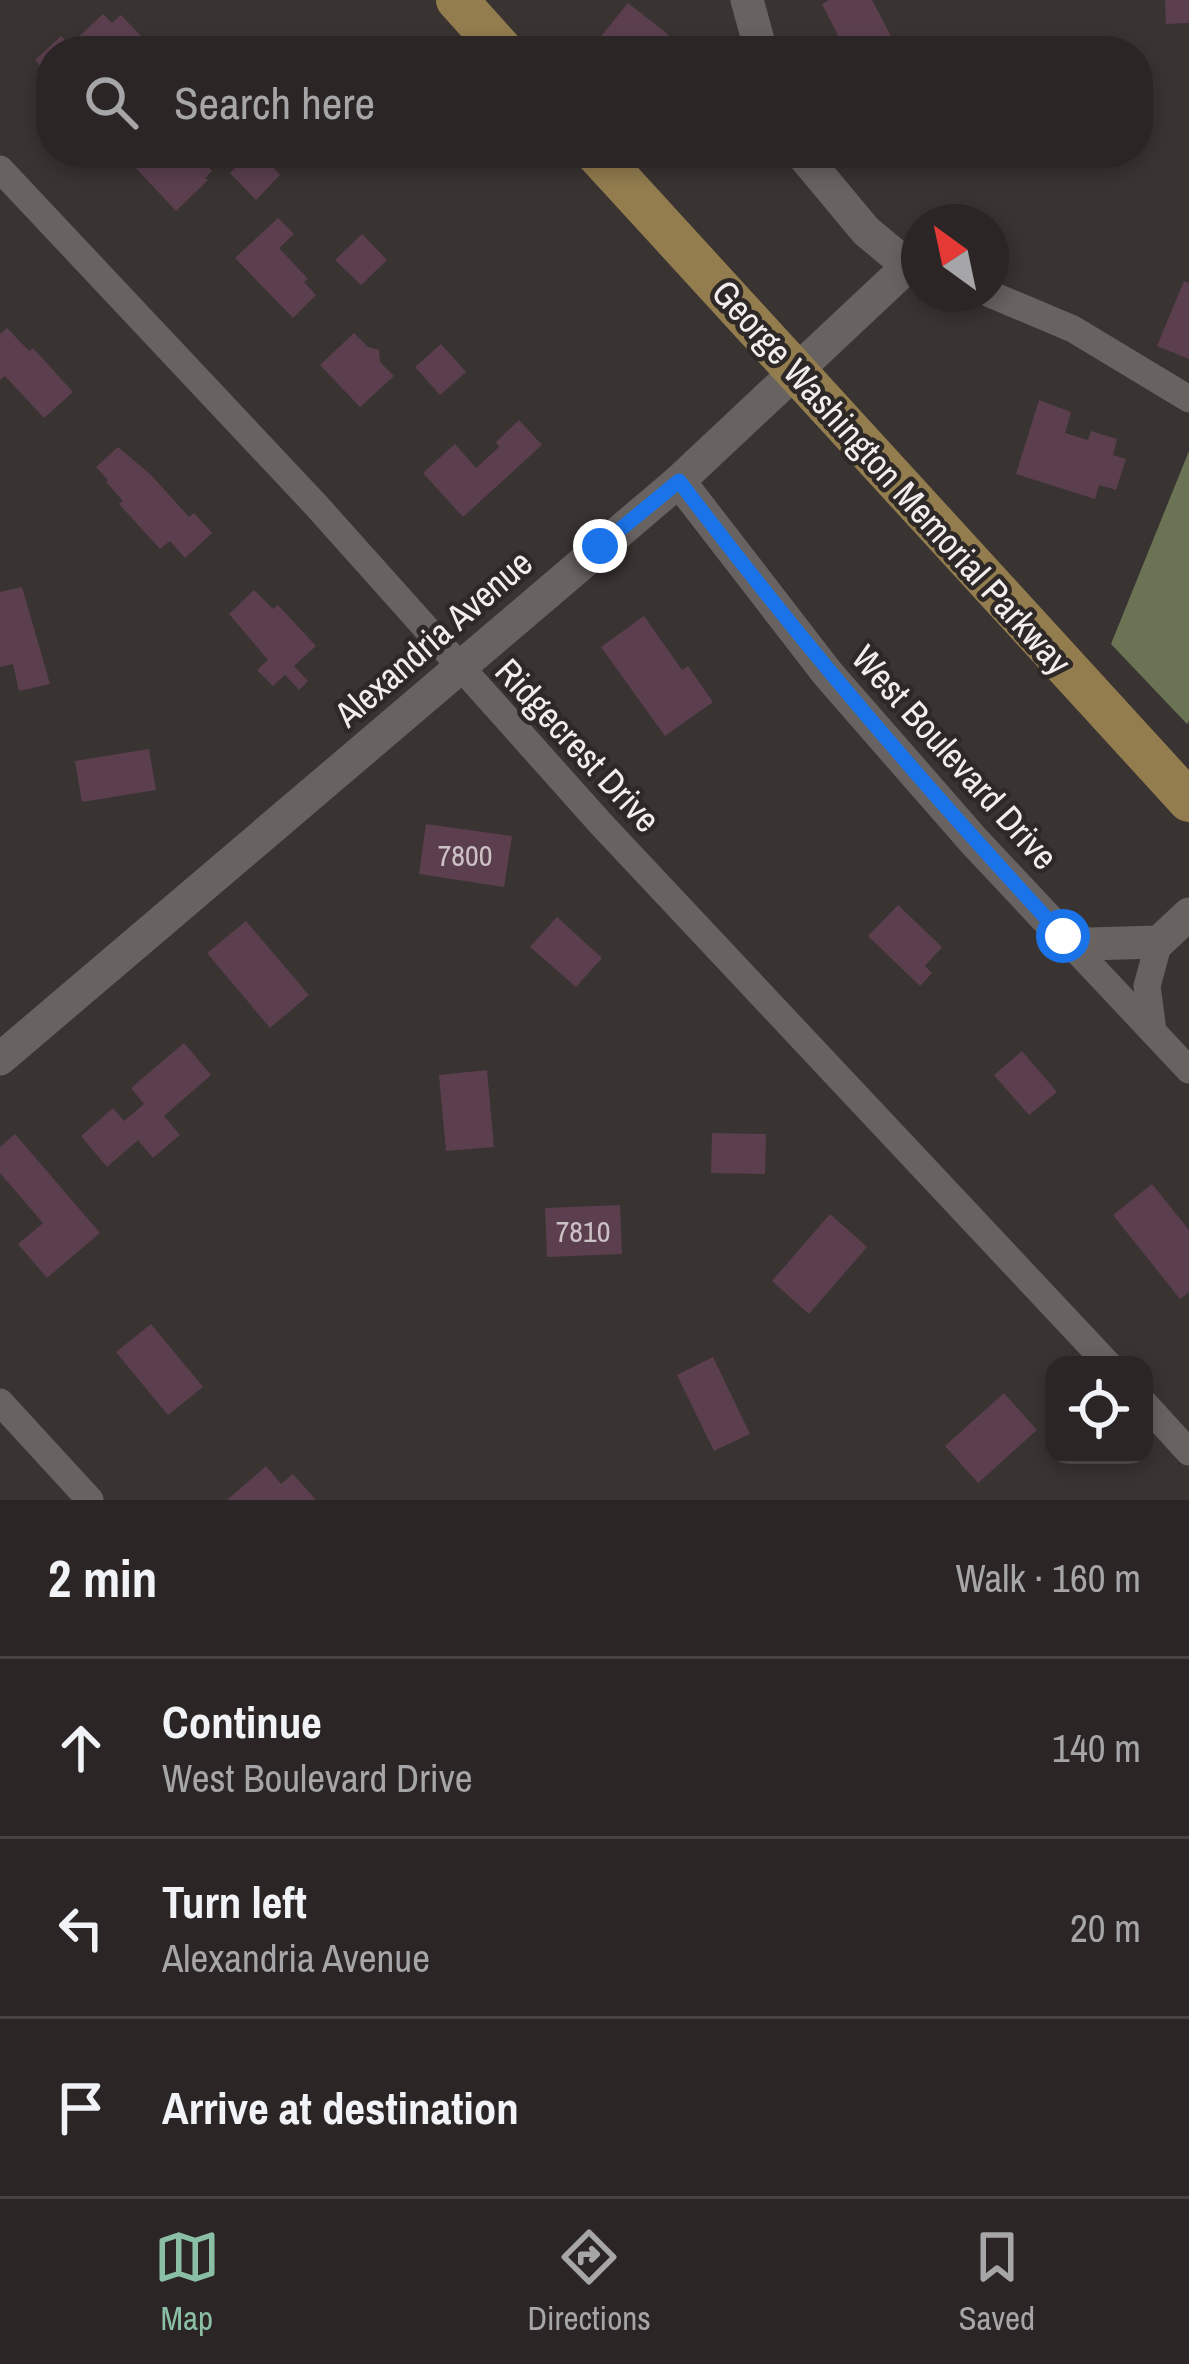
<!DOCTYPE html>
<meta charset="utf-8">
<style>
body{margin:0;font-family:"Archivo Narrow",sans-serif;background:#373232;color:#f1f3f6}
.controls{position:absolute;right:36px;bottom:36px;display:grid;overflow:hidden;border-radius:24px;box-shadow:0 6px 18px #0003}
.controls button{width:108px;height:108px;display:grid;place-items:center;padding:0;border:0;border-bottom:3px solid #474342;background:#2b2625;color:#f1f3f6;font:60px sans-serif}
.compass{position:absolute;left:901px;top:204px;width:108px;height:108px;border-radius:50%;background:#2b2625;box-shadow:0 6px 18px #0003;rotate:327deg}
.stop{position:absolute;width:36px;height:36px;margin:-27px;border:9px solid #1a73e8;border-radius:50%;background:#fff}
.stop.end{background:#1a73e8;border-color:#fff;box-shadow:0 3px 12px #0008}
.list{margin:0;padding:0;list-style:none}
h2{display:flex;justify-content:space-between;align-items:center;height:156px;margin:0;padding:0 48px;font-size:51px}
h2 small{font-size:39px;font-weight:400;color:#a6a5a7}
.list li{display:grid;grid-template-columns:78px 1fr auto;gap:36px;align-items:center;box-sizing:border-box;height:180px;padding:0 48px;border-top:3px solid #474342}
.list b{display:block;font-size:45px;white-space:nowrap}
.list p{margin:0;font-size:39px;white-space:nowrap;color:#a6a5a7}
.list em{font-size:39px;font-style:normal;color:#a6a5a7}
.icon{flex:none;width:66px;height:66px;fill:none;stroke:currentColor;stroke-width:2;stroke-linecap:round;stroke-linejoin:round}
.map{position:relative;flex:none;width:1189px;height:1500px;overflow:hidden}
.search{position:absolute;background:#2b2625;box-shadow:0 6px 18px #0003;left:36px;right:36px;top:36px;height:132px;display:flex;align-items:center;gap:30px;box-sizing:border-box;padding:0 42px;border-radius:48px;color:#a6a5a7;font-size:45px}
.sheet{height:696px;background:#2b2625}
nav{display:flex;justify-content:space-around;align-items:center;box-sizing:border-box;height:168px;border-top:3px solid #474342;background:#2b2625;font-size:33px;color:#a6a5a7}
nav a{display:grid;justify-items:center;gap:6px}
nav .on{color:#8abfa5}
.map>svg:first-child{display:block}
</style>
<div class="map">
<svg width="1189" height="1500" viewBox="0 0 1189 1500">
<rect width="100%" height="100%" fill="#393331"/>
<!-- forest -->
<polygon fill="#6a7455" points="1189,451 1189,721 1187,724 1111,644"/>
<!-- building -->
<g fill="#5b3f4f">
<polygon points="829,0 872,0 899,51 846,51 822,4"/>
<polygon points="1165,0 1189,0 1189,23 1166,24"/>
<polygon points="628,3 689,51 612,51 598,40"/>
<polygon points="103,14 112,23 121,15 141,36 132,45 137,51 51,51 51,78 35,60 61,36 70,45"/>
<polygon points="148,153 195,153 212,171 205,178 208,180 176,211 134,166"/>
<polygon points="250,153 260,153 280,175 256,200 230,173"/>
<polygon points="278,218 294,234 279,248 308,279 304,282 316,295 293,318 235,258"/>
<polygon points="362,234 387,260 361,285 335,260"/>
<polygon points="1184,281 1189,283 1189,359 1157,346"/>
<polygon points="7,328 29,351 33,348 73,392 44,418 5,376 0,380 0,334"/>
<polygon points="354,333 368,347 379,350 380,362 394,376 360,407 320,365"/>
<polygon points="441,344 466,372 440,395 415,367"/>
<polygon points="1039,400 1071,412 1065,433 1088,440 1091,431 1117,439 1113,455 1126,459 1116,490 1099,485 1095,499 1016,474"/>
<polygon points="519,420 542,445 463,517 423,473 455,444 476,468 499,447 496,442"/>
<polygon points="118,447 151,475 189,517 194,513 212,533 185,558 170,541 160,549 119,504 123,501 106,482 108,480 96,467"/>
<polygon points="22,587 50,684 19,691 13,664 0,667 0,592"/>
<polygon points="254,590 273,609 278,605 316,646 294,666 308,681 299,690 285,675 273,686 257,670 268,660 229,614"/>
<polygon points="644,616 682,670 688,666 713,702 665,736 601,647"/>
<polygon points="149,749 156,790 82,802 75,761"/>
<polygon points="426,824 512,836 504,887 419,874"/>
<polygon points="898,905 942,947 925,966 932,973 920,986 868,936"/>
<polygon points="557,917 602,958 576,987 530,947"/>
<polygon points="246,921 309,995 270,1028 207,953"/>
<polygon points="184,1043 211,1075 164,1116 180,1135 153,1158 138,1140 107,1167 81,1136 113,1108 124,1121 144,1104 131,1088"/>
<polygon points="1022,1051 1057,1092 1029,1115 994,1075"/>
<polygon points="487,1070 494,1147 446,1151 439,1075"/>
<polygon points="712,1133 766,1134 765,1174 711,1173"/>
<polygon points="15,1134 100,1233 47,1278 18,1244 43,1223 0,1173 0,1147"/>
<polygon points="1152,1184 1189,1230 1189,1292 1180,1299 1113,1215"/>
<polygon points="620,1205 622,1254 547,1257 545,1208"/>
<polygon points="830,1214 867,1247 809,1314 772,1281"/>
<polygon points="151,1324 203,1387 168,1415 116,1352"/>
<polygon points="713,1357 750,1434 714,1451 677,1375"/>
<polygon points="1004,1393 1037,1430 978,1483 945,1446"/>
<polygon points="266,1466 281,1484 293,1474 316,1500 227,1500"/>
</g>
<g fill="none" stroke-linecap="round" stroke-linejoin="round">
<!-- minor -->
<g stroke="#686260" stroke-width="27">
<polyline points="0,169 315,504 602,825 1109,1365"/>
<polyline points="990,294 1073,329 1189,399"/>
<polyline points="1063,936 1189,1070"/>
<polyline points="1153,1031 1147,986 1159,942"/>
<polyline points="0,1402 90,1500"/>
<polyline points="1144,1403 1189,1452"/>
</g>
<!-- tertiary -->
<g stroke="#686260" stroke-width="33">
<polyline points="747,0 761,51"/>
<polyline points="679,481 828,674 973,840 1063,936 1087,944 1159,942 1189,914"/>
<polyline points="0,1059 679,481 908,266 866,231 801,153"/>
</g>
<!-- primary -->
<g stroke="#937d4f" stroke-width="42">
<polyline points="457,0 503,51"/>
<polyline points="596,153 1189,801"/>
</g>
</g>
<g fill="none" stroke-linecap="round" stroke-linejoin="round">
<!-- route -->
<path stroke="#1a73e8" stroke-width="15" d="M600,546L679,481C799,640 927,790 1063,936"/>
</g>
<g text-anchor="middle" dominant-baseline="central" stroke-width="9" stroke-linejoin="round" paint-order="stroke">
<!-- number labels -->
<g font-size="30" fill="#ccc2c6">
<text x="465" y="855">7800</text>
<text x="583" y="1231">7810</text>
</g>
<!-- street labels -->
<g font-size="36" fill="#f1eeed" stroke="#2e2927">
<text transform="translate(892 477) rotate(48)">George Washington Memorial Parkway</text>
<text transform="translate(433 638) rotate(-41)">Alexandria Avenue</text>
<text transform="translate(578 745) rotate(47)">Ridgecrest Drive</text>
<text transform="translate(955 757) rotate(48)">West Boulevard Drive</text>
</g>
</g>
</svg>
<div class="controls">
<button><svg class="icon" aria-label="locate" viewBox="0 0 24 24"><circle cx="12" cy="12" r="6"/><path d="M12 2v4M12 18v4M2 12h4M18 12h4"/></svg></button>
</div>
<svg class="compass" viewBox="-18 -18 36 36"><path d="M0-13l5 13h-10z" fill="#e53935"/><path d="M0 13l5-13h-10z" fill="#a6a5a7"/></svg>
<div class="stop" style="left:1063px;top:936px"></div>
<div class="stop end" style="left:600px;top:546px"></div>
<div class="search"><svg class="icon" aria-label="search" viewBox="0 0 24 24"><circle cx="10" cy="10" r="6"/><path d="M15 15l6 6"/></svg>Search here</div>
</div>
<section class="sheet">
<h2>2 min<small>Walk · 160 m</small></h2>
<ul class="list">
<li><svg class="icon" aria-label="ahead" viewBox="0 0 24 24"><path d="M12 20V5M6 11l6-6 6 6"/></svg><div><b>Continue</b><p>West Boulevard Drive</p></div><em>140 m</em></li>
<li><svg class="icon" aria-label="left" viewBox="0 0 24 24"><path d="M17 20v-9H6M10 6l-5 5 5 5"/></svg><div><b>Turn left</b><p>Alexandria Avenue</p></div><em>20 m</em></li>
<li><svg class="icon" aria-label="arrive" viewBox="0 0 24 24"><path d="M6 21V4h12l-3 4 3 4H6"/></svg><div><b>Arrive at destination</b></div></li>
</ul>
</section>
<nav>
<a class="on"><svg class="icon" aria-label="map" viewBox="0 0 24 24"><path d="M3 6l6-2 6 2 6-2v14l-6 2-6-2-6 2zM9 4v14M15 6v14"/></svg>Map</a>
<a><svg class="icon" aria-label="directions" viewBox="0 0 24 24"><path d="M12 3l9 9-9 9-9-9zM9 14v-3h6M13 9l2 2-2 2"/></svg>Directions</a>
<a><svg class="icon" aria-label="saved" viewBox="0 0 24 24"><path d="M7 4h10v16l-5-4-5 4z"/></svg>Saved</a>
</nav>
